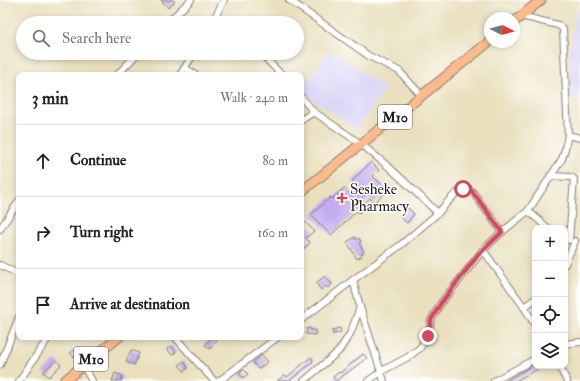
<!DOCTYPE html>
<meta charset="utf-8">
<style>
body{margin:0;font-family:"IM FELL Double Pica",serif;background:#f6f6f6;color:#222}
.controls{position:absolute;right:12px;bottom:12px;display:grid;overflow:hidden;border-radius:8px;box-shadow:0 2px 6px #0003}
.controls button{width:36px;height:36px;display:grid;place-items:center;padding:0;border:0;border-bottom:1px solid #e0e0e0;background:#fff;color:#222;font:20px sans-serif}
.compass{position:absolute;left:484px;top:12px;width:36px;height:36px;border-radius:50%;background:#fff;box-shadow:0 2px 6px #0003;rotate:96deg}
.stop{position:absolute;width:12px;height:12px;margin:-9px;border:3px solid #d1495b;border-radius:50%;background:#fff}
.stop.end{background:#d1495b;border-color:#fff;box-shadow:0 1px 4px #0008}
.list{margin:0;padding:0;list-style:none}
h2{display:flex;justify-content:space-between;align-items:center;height:52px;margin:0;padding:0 16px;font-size:17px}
h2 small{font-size:13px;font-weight:400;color:#767676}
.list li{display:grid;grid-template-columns:26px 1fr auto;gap:12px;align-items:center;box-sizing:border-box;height:72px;padding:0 16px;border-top:1px solid #e0e0e0}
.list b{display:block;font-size:15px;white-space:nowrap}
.list em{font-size:13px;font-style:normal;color:#767676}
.icon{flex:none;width:22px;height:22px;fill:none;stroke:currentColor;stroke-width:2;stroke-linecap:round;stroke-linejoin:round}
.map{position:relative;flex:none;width:580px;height:381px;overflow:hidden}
.search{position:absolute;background:#fff;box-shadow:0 2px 6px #0003;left:16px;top:16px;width:288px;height:44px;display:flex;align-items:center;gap:10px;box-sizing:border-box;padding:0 14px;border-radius:22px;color:#767676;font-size:15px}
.panel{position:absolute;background:#fff;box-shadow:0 2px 6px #0003;left:16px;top:72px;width:288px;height:268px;border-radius:8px}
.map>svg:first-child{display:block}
</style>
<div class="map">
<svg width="580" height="381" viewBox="0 0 580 381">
<rect width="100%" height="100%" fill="#fff"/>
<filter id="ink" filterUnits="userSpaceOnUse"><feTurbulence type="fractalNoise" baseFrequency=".025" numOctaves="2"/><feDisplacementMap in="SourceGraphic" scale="8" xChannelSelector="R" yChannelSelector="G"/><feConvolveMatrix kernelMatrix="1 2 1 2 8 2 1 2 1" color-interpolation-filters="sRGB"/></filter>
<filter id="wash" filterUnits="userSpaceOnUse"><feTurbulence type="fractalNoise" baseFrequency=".012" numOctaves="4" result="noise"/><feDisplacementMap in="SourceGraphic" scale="16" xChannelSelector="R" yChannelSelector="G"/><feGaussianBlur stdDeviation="0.9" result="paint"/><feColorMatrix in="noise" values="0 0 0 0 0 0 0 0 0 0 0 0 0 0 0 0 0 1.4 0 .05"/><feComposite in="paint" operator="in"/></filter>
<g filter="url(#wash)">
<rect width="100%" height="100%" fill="#eae0be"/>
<!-- built -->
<g fill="#dad6f7">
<polygon points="580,8 580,98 571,97 569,55 576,12"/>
<polygon points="330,50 385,88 357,129 301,91"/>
</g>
<g id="blocks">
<!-- building -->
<g fill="#c1adf0">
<polygon points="161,0 173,0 175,2 168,8"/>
<polygon points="371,162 379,170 373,176 388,190 374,203 370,198 362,205 364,208 359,213 357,211 331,235 311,215 330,197 332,199 344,188 352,196 360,189 352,181"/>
<polygon points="392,186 396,190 392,194 388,190"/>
<polygon points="408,208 414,214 407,223 400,217"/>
<polygon points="305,222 314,231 306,238 310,243 301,251 301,225"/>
<polygon points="355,237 356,240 359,238 361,242 359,243 364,252 361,254 362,256 357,259 347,242"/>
<polygon points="325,276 332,284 328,288 326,286 321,290 316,283"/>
<polygon points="307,328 316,331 315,335 306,334"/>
<polygon points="340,328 341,332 333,334 332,330"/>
<polygon points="211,337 219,337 210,349 205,345"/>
<polygon points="172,346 176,352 172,355 167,349"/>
<polygon points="77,347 81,351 74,357 70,353"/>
<polygon points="131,350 139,353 134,365 126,362"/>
<polygon points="363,354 367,358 336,381 333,377 339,372 340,373"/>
<polygon points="262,355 268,362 258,369 253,362"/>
<polygon points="311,357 313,359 312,361 313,362 289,381 277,381 285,375 287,377"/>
<polygon points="56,360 61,365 49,377 43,372"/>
<polygon points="184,361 188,368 184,371 179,365"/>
<polygon points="535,364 535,366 544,366 515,381 506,381"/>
<polygon points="243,369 248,374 243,378 239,373"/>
<polygon points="115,373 123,376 121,381 112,381"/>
</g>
</g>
</g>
<g filter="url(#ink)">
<use href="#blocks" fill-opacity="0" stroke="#837e6d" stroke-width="1"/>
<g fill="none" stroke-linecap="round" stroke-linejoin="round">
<defs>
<g id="street">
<polyline points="289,0 369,56 399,71 422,96"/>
<polyline points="167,23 191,0"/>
<polyline points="212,23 224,0"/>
<polyline points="260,53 282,75"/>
<polyline points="185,68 196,75"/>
<polyline points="117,75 138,53"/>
<polyline points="180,75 194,53"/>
<path d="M301,97L314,112L361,144L390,168L438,213C446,205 460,183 472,191L502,232L483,250L524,307L535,325"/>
<polyline points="301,120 314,112"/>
<polyline points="568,135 580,138"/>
<polyline points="550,176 571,177 574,179 569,240"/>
<polyline points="528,211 548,228"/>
<polyline points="0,229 19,201"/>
<polyline points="502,232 528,211 562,159 565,149 568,135 563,29 558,25 521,16"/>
<polyline points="565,264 575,241"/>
<polyline points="0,265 19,274"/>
<polyline points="353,280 402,244 438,213"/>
<polyline points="524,307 535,299"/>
<polyline points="301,320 353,280 360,307 384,381"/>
<polyline points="175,337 214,381"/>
<polyline points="565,344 580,342"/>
<polyline points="0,365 19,317"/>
<polyline points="83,365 92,381"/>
<polyline points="559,366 567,381"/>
<polyline points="19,381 49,337"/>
<polyline points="219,381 278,337"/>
<polyline points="304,381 339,351 351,332 360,307"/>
<polyline points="368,381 382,371 408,357 420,348 428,336 431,320 441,303 483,250"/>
<polyline points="494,381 535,359"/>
</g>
<g id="primary">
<polyline points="514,22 541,0"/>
<polyline points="301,192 490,41"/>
<polyline points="64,381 119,337"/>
</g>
</defs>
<!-- street casing -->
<use href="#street" stroke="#837e6d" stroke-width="8"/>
<!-- primary casing -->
<use href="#primary" stroke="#837e6d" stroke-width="11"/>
<!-- street -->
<use href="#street" stroke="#fff" stroke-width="6"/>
<!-- primary -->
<use href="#primary" stroke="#fcba8d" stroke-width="9"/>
</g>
</g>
<g fill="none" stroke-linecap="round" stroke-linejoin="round" filter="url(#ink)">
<!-- route -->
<polyline stroke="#d1495b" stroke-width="5" points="428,336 431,320 441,303 478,255 502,232 472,191 468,189 463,189"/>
</g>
<!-- markers -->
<path fill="#d1495b" stroke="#fff" stroke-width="1.5" d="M340 192h4v4h4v4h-4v4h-4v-4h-4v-4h4z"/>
<g text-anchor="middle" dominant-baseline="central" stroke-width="3" stroke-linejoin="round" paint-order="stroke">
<!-- shield labels -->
<g fill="#fff" stroke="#606060" stroke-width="1">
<rect x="378" y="105" width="34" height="24" rx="3"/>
<rect x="74" y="347" width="34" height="24" rx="3"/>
</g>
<g font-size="14" font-weight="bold" fill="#1c1c1c">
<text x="395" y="117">M10</text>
<text x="91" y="359">M10</text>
</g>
<!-- poi labels -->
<g font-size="15" fill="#1c1c1c" stroke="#fff" text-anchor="start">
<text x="350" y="189">Sesheke<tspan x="350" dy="17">Pharmacy</tspan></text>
</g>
</g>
</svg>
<div class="controls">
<button>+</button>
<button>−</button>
<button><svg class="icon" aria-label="locate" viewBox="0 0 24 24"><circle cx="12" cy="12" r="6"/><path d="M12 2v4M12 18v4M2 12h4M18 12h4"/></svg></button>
<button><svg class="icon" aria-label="layers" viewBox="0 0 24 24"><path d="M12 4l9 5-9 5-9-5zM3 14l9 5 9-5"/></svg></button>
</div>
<svg class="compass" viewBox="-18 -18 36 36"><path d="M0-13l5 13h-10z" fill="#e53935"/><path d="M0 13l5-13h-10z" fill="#767676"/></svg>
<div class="stop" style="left:463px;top:189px"></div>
<div class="stop end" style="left:428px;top:336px"></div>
<div class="search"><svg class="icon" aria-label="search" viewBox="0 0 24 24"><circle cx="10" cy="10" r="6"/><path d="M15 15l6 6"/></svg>Search here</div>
<section class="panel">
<h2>3 min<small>Walk · 240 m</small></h2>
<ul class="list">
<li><svg class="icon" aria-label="ahead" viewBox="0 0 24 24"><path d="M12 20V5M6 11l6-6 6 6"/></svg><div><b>Continue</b></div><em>80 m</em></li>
<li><svg class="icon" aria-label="right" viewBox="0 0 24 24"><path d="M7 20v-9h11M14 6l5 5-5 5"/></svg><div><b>Turn right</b></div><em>160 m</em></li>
<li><svg class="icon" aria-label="arrive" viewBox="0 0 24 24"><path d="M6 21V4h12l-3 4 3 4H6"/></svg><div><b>Arrive at destination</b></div></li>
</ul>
</section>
</div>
